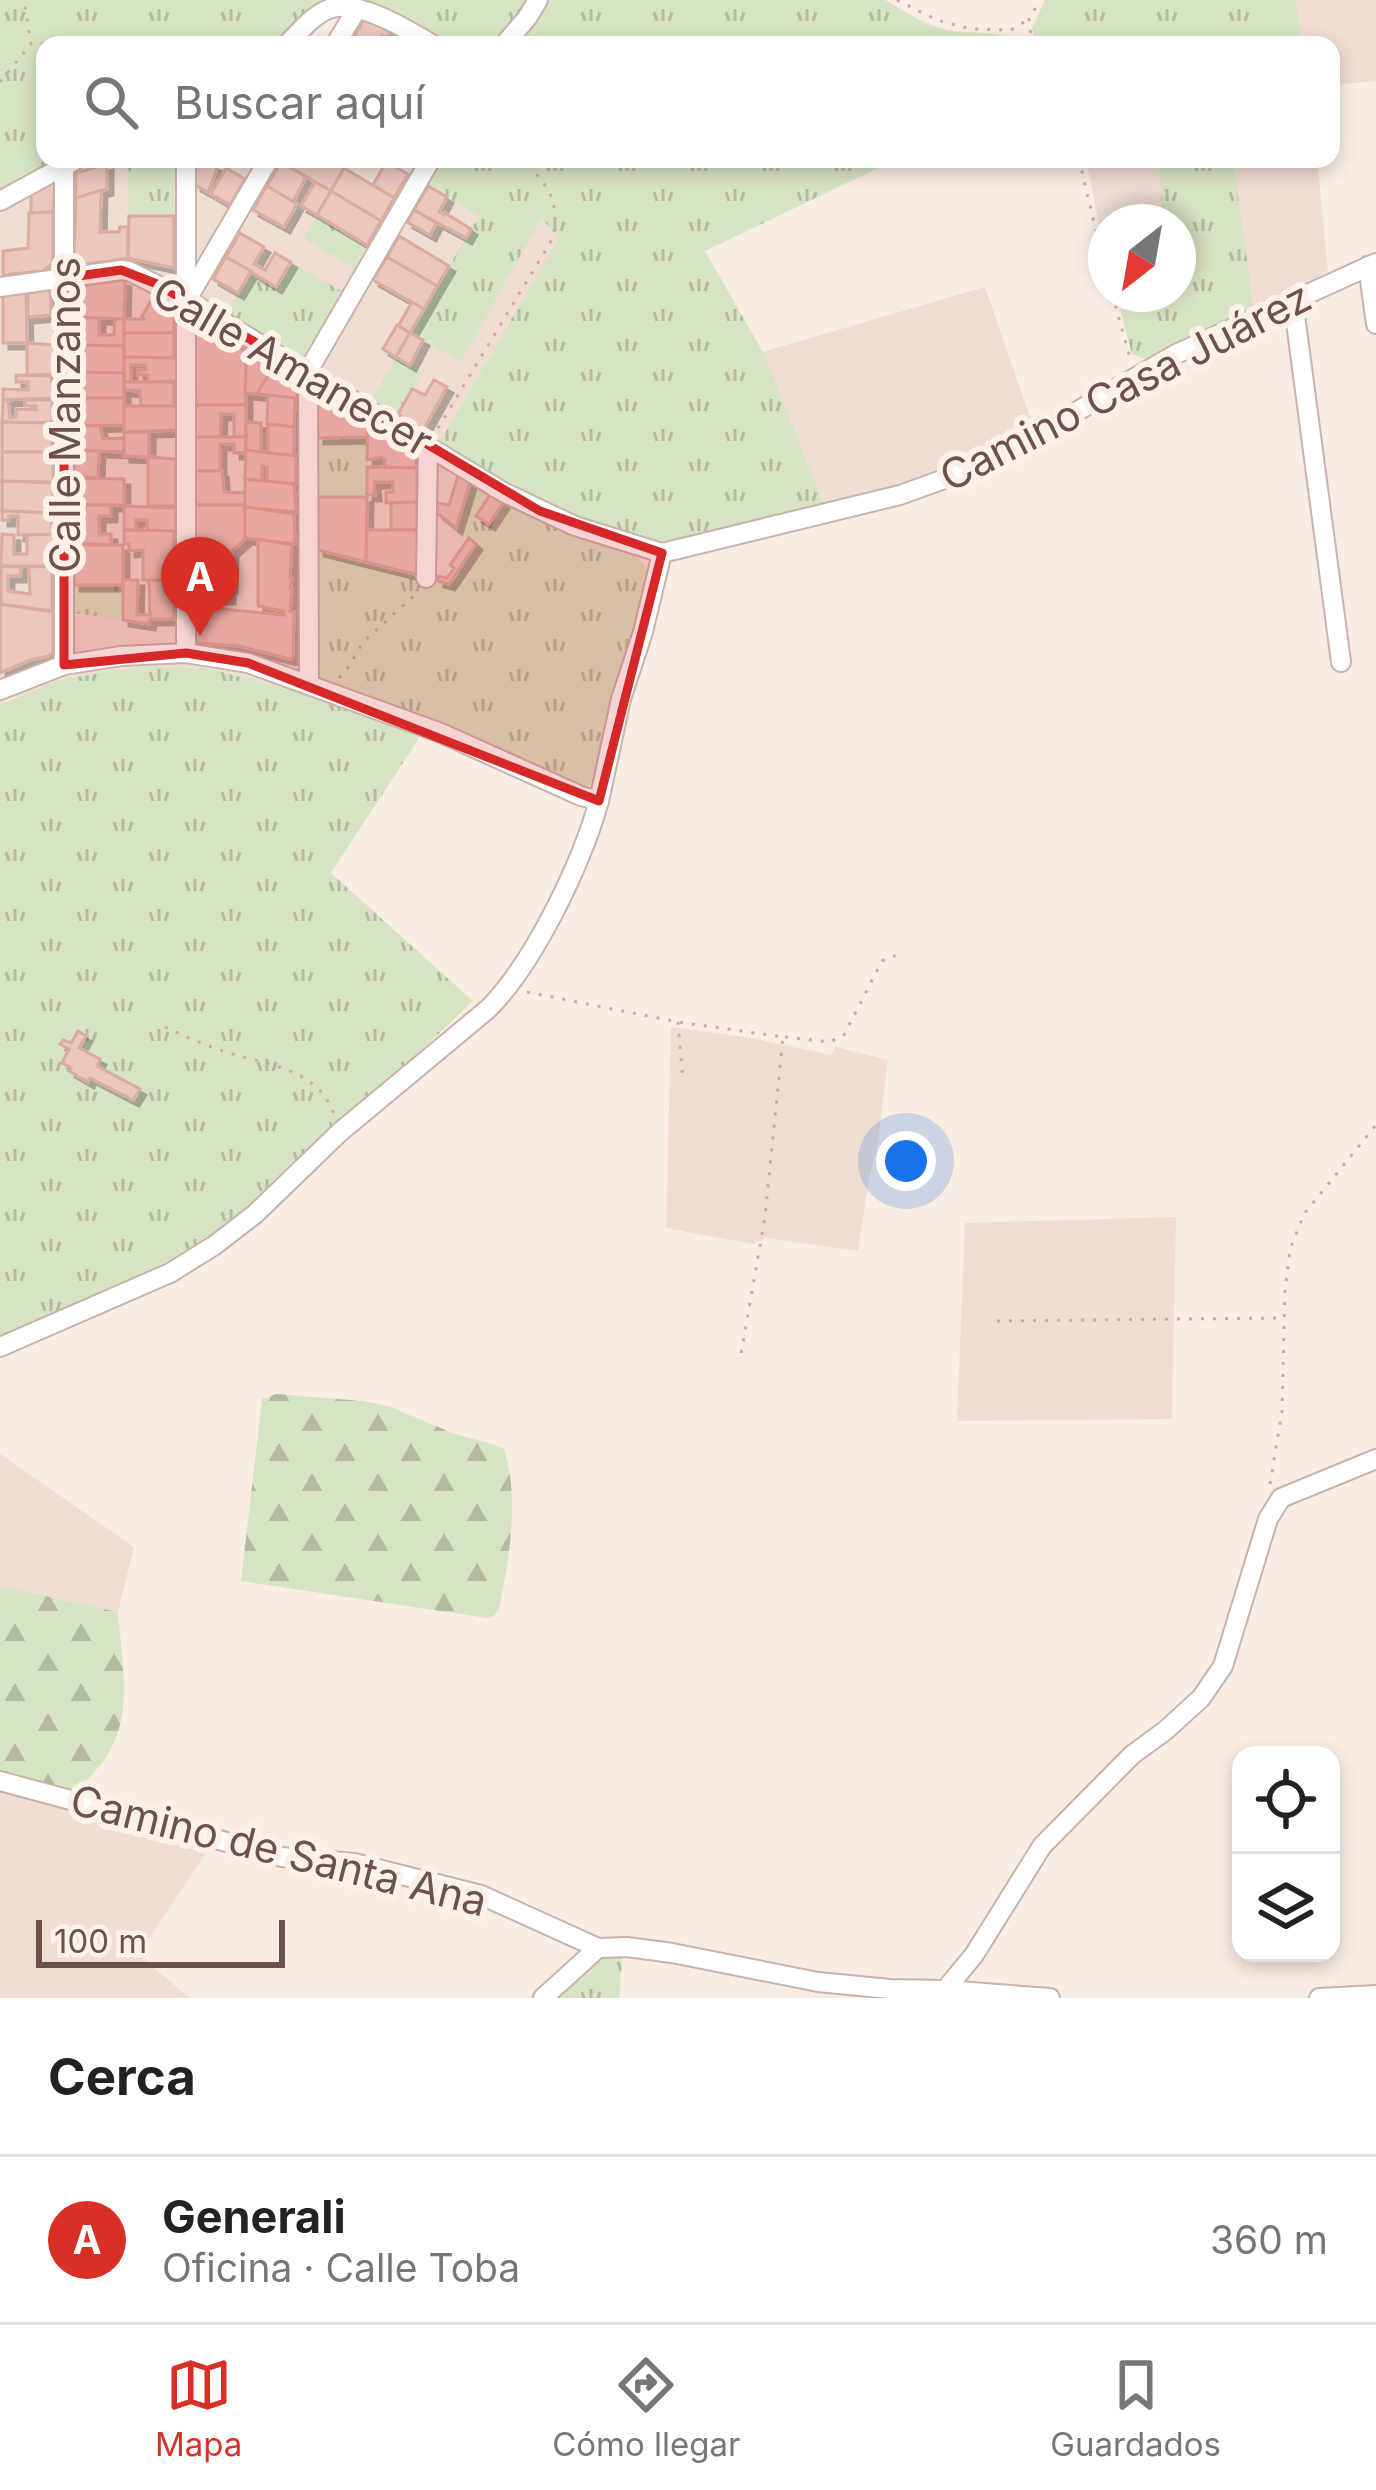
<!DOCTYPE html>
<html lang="es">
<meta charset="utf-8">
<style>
body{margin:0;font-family:Inter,sans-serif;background:#f6f6f6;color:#222}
.controls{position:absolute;right:36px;bottom:36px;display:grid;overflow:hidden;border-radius:24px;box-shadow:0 6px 18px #0003}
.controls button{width:108px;height:108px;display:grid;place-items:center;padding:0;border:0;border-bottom:3px solid #e0e0e0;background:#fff;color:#222;font:60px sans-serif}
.compass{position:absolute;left:1088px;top:204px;width:108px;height:108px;border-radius:50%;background:#fff;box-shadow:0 6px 18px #0003;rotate:211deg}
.scale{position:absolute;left:36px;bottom:30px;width:249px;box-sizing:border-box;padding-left:12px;border:6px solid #6d524c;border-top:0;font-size:33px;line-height:42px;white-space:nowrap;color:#6d524c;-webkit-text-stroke:9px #fcf1e8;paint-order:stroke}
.you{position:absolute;left:906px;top:1161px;width:42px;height:42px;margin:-30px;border:9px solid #fff;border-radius:50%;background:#1a73e8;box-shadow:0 0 0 18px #1a73e833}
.badge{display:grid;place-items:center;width:78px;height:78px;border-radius:50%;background:#d93025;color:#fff;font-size:39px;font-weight:700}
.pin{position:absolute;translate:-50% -99px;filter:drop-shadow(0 3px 6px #0008)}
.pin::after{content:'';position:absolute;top:63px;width:42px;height:36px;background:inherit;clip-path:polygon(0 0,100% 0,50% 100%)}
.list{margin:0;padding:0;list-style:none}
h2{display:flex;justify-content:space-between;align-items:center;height:156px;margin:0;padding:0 48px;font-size:51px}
h2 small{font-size:39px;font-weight:400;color:#767676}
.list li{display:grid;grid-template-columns:78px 1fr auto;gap:36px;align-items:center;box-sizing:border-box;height:168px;padding:0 48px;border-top:3px solid #e0e0e0}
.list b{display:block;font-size:45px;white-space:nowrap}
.list p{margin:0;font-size:39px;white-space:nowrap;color:#767676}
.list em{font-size:39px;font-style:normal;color:#767676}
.icon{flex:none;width:66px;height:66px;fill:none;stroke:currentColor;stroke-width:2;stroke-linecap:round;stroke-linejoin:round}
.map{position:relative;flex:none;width:1376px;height:1998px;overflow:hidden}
.search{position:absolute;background:#fff;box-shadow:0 6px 18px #0003;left:36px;right:36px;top:36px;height:132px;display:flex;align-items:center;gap:30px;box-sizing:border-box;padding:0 42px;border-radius:24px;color:#767676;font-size:45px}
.sheet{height:324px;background:#fff}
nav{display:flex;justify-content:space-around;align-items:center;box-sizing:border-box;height:168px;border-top:3px solid #e0e0e0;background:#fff;font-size:33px;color:#767676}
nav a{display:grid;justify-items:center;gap:6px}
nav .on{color:#d93025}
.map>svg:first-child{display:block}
</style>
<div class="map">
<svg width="1376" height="1998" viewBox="0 0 1376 1998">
<defs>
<pattern id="grass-tufts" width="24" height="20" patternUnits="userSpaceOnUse" patternTransform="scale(3)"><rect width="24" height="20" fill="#d7e4c3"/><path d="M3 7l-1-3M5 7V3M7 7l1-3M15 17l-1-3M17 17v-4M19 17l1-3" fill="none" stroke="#b3bba1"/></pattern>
<pattern id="forest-firs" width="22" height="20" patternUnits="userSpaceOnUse" patternTransform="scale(3)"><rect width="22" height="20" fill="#d7e4c3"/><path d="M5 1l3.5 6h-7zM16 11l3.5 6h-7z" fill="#b3bba1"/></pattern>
<filter id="shadow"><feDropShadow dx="6" dy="6" stdDeviation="0" flood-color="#0004"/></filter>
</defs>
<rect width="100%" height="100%" fill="#f9ece3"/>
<!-- residential -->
<g fill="#efddd2">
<polygon points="1296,0 1376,0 1376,81 1331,85 1331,45 1302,45"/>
<polygon points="61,159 480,159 504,175 560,236 441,440 516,488 505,500 449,584 318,550 320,698 207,668 148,666 10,698 0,704 0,194"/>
<polygon points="1086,159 1158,159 1163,221 1106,222 1106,248 1104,249"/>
<polygon points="1233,159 1317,159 1328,270 1311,285 1254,309"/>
<polygon points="985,287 1032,423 970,462 825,507 762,352"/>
<polygon points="671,1027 752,1038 831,1055 836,1047 888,1060 877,1148 869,1178 858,1251 766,1238 753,1244 666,1228"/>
<polygon points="1176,1217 1172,1419 957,1421 965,1223"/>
<polygon points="0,1454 134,1547 118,1612 0,1586"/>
<polygon points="0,1791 209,1848 138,1955 190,1998 0,1998"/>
</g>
<!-- grass -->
<g fill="url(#grass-tufts)">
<polygon points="0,0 532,0 499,45 442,45 336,3 278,45 45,45 45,159 61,159 0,194"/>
<path d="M545,0H885C904,11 925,25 946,30C973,36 999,27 1021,45H515Z"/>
<polygon points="1045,0 1296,0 1302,45 1035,45 1032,28"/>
<polygon points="128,159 174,159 174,216 129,216"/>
<polygon points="443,159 897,159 705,251 763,352 825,507 667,543 633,539 545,507 441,440 559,237 541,218 461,362 410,333 479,216 428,186"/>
<polygon points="1158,159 1233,159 1254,309 1145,359 1132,354 1116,294 1178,294 1178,222 1160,222 1163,220"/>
<polygon points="317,215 367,245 354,268 304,239"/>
<polygon points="291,262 341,291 302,358 226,314 251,271 276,286"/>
<polygon points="396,357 422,372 398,414 372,399"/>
<polygon points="367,437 367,497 318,497 318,438"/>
<path d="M470,483L490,495L477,516L488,524L505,500L546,523L634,556C648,564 648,572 647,587L596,778L589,786L572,784L319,679L318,550L449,584L476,544L456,528Z"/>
<polygon points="74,585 123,585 123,620 74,613"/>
<polygon points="148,666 207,668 320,698 421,735 331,873 473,1001 272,1193 182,1258 0,1343 0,704 63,679"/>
<polygon points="623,1954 619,1998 550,1998 597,1959"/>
</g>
<!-- forest -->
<g fill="url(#forest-firs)">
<path d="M276,1394L363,1401L388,1406L455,1434L486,1442L504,1449C520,1500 509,1559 499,1609L494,1616L487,1618L241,1581L262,1399Z"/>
<path d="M0,1586L118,1612C124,1686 140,1742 71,1793L0,1776Z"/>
</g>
<!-- building -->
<g fill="#ebc7be" stroke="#dbaca0" stroke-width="3" filter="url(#shadow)">
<polygon points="368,19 390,32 387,38 382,35 377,45 350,45 363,21"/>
<polygon points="283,159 294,159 306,166 310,159 328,159 344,168 331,191 281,162"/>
<polygon points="196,160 218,166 208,192 195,185"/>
<polygon points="281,162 306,177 293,202 267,186"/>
<polygon points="386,162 408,174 394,198 373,185"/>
<polygon points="107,164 107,189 76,198 76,173"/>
<polygon points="226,168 245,179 230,205 211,194"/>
<polygon points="344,168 394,198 381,221 331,191"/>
<polygon points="55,180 53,212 31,213 31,192"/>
<polygon points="315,182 331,191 317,215 301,206"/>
<polygon points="267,186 297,204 284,227 253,210"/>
<polygon points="428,186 447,197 439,212 444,215 445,213 471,229 466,238 414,210"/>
<polygon points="101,190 100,232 119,232 120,227 128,227 128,258 82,265 74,258 76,198"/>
<polygon points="331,191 381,221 367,245 317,215"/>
<polygon points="414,210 436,223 430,235 407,222"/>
<polygon points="53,212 53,263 43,271 3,275 3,251 28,248 29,213"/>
<polygon points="129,216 174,216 174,268 128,258"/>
<polygon points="240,233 264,247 254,264 265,270 275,253 291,262 276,287 226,257"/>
<polygon points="399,236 449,266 437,286 387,257"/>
<polygon points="226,257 251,271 238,293 213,279"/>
<polygon points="387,257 437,286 424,309 373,280"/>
<polygon points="123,280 125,281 124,319 73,317 74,294 80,286"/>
<polygon points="50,290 51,315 28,317 28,293"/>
<polygon points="26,293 27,343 3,343 3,295"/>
<polygon points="153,297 168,305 174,313 174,333 124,333 124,319 144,319 142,316"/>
<polygon points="412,302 424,309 410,333 398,326"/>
<polygon points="75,318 99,318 99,335 114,335 115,319 124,319 124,346 74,345 72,319"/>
<polygon points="397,325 410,333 396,357 383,349"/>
<polygon points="206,326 246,351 246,405 196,405 195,332"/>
<polygon points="124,333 174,333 174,358 124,357"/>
<polygon points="410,333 423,340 410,365 396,357"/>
<polygon points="27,343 54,345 54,374 27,375"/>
<polygon points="74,345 124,346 124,373 74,372"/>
<polygon points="247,350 274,366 257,394 245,393"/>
<polygon points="124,357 174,358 177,359 177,381 148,382 148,375 138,375 138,370 146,370 145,365 131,365 131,382 124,382"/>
<polygon points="274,366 297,381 297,398 257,394"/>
<polygon points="74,372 124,373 124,398 74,398"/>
<polygon points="16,375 51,376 54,398 3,400 3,389 28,390 28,382 16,382"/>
<polygon points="434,380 447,387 423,430 398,414 412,389 425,395"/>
<polygon points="124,382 174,382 174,406 141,407 140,391 124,390"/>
<polygon points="327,393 367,419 367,437 318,438 317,398"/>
<polygon points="268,395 295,398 294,427 267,424"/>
<polygon points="74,398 124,398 124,425 75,426"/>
<polygon points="3,400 8,400 10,418 16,417 16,409 36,410 36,406 25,406 25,400 52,400 52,423 2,422"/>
<polygon points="193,405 246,405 246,437 234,437 234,414 221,414 220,437 193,437"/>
<polygon points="124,406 174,406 177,408 177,430 124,432"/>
<polygon points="2,422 52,423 52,452 2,452"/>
<polygon points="246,422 261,423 261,452 246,450"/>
<polygon points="368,422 412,448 416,457 417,468 385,467 385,460 381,457 367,460"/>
<polygon points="268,424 294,427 294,456 268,453"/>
<polygon points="73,426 100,426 103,439 124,438 124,452 73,450"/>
<polygon points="124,432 149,432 149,457 124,456"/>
<polygon points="193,437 246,437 245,453 234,453 234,444 220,444 220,471 192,471"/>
<polygon points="246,450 296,456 296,484 267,481 267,467 262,466 262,481 245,479"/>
<polygon points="75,451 99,451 98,478 73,476"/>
<polygon points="2,452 53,452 53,482 2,481"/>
<polygon points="148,457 176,459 176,506 148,506"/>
<polygon points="367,467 417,468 417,502 386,503 386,492 393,492 393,482 374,482 375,495 367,495"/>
<polygon points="195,471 222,471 224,492 245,493 245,505 195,505"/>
<polygon points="458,475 470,483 456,528 437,513 437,503 449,505"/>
<polygon points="75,478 124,479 124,505 75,505"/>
<polygon points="245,479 294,484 296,512 245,507"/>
<polygon points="2,481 52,483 54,504 52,503 52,513 2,511"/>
<polygon points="490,495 503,503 489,524 476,516"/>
<polygon points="318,497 367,497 366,562 318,550"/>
<polygon points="417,502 417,530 391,530 391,503"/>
<polygon points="75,505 111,505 111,516 99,516 99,534 111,534 111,545 71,543 71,507"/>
<polygon points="195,505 245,505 245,539 232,551 231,587 195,587"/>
<polygon points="124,506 176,508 176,531 147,530 147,520 136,520 136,530 124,530"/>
<polygon points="245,507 294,514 295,544 245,538"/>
<polygon points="2,511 52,513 55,524 52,524 52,535 18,535 18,516 9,516 9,520 2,520"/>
<polygon points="124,530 174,531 174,581 143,580 143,550 129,551 129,544 124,544"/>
<polygon points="367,530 417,530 418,575 366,562"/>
<polygon points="2,534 14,535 14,554 27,554 27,535 55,534 55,566 1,566"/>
<polygon points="469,538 476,544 449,584 438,581 438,576 447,578 454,568 450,565"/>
<polygon points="258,539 292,545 290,577 292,578 290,589 292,589 290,611 294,612 293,657 290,659 239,646 199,643 195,639 195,587 229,587 229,598 211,598 212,608 284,615 284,611 258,606"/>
<polygon points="75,545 123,545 123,585 74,585"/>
<polygon points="1,566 21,567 20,576 8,576 8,591 30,594 29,567 52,566 52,611 1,604"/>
<polygon points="123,580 138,580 137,615 150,615 149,580 174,581 173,594 176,594 173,619 150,619 149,624 123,620"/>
<polygon points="0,604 53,612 53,652 49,656 30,660 0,673"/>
<polygon points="78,1031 86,1036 79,1048 100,1059 97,1066 140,1089 133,1100 90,1078 88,1082 69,1071 71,1068 62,1063 69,1049 60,1044 63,1040 71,1043"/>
</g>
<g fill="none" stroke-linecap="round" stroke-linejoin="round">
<defs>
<g id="minor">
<path d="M286,45C299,33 314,13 332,8C360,0 410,31 433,45"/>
<polyline points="335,45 357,9"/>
<polyline points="504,45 527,18 538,0"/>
<polyline points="186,159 186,653"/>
<polyline points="64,166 64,665"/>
<polyline points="0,201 77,159"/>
<polyline points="1368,266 1376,324"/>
<polyline points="0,287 121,270 129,271 187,300 505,493 575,526 662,553"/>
<polyline points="189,296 269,159"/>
<polyline points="1293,300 1341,662"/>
<polyline points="426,578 428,445"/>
<polyline points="309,683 308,371 431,159"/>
<polyline points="0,690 64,665 121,656 186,653 248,663 441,733 581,796 599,801 621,699 643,632 662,553 900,495 986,464 1176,354 1376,263"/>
<path d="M0,1347L170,1273L215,1245L255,1214L340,1132L488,1009C534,963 581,865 599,801"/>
<polyline points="0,1781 282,1857 354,1863 481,1895 598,1948 627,1947 672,1953 818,1982 890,1989 945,1990 1050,1998"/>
<polyline points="945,1990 974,1955 1042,1846 1132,1755 1166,1730 1201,1698 1223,1666 1268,1519 1281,1498 1376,1459"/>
<polyline points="543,1998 598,1948"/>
<polyline points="1319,1998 1376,1995"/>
</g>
</defs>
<!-- minor casing -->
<use href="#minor" stroke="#c8b3ab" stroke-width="22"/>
<!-- path -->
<g stroke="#cfaba2" stroke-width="3" stroke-dasharray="3 9" stroke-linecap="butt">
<polyline points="897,0 937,20 971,29 1011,30 1029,19"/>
<polyline points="1032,45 1029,19 1040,0"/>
<polyline points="0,82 31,44 24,0"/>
<polyline points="1079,159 1106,273"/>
<polyline points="1112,294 1131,361"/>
<path d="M438,428L553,238C560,198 548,187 523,159"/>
<polyline points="339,678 350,665 363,642 417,593"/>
<polyline points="527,992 678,1022 783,1037 765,1217 741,1354"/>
<polyline points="678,1022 683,1080"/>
<path d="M165,1027C183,1035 201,1044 220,1050C260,1064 317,1066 334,1114"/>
<polyline points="785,1037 830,1042 844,1035 882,961 897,955"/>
<polyline points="997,1321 1283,1318"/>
<polyline points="1270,1484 1282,1412 1285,1291 1290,1249 1304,1214 1376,1125"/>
</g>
<!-- minor -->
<use href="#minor" stroke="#fff" stroke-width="18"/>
</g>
<!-- marked area -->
<path fill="#d62828" fill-opacity="0.2" stroke="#d62828" stroke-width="9" stroke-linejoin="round" d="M121,270L157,284L540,511L662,553L599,801L248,663L186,653L64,665V278Z"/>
<g text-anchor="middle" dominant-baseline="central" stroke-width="12" stroke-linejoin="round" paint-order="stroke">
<!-- street labels -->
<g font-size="42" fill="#6d524c" stroke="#fcf1e8">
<text transform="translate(293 366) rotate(30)">Calle Amanecer</text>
<text transform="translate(1125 386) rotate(-27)">Camino Casa Juárez</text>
<text transform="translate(64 415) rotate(-90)">Calle Manzanos</text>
<text transform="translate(279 1850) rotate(14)">Camino de Santa Ana</text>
</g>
</g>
</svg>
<div class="controls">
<button><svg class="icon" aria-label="locate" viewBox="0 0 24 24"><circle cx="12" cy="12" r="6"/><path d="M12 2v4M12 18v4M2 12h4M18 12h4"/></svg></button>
<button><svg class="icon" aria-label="layers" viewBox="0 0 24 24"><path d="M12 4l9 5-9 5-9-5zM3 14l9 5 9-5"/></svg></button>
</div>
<svg class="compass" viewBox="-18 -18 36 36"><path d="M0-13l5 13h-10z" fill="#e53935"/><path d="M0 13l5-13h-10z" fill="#767676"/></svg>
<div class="scale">100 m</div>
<div class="you"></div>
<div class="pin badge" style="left:200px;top:636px">A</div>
<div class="search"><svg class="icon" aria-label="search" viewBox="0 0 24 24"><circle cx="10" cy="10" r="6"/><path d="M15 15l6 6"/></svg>Buscar aquí</div>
</div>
<section class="sheet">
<h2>Cerca<small></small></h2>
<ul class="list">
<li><span class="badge">A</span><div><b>Generali</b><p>Oficina · Calle Toba</p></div><em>360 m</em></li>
</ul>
</section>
<nav>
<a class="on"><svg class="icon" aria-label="map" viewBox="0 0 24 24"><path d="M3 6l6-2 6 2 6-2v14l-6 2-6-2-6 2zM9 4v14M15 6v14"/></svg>Mapa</a>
<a><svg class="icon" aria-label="directions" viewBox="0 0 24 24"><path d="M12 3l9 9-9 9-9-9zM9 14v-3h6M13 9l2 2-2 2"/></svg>Cómo llegar</a>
<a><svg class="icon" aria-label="saved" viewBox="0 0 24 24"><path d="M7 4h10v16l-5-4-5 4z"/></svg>Guardados</a>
</nav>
